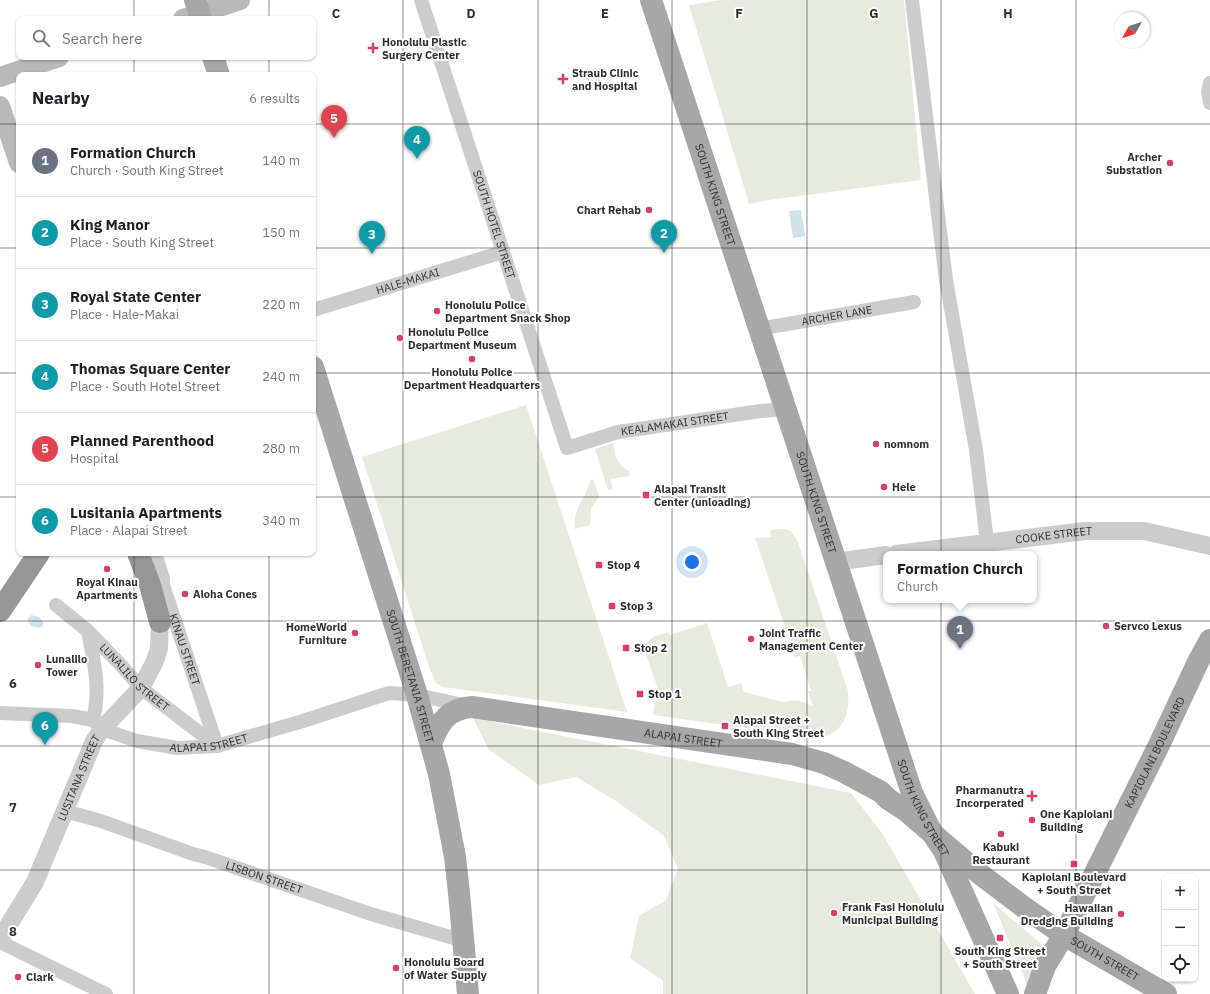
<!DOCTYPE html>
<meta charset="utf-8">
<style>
body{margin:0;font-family:"IBM Plex Sans",sans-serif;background:#f6f6f6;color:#202124}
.controls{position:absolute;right:12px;bottom:12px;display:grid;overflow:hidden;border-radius:8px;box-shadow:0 1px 3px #0004}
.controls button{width:36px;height:36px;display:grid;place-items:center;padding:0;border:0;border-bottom:1px solid #e0e0e0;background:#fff;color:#202124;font:20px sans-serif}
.compass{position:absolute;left:1114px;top:12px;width:36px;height:36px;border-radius:50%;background:#fff;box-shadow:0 1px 3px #0004;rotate:231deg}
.you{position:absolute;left:692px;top:562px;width:14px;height:14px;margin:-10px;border:3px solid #fff;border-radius:50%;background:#1a73e8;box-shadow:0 0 0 6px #1a73e833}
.badge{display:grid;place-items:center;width:26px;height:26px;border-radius:50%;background:#db2777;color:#fff;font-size:13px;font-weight:700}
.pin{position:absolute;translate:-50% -33px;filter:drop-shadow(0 1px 2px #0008)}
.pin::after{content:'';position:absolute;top:21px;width:14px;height:12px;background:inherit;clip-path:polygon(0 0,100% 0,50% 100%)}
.popup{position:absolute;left:883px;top:551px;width:154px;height:52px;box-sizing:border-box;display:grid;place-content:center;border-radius:8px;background:#fff;filter:drop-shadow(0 1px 3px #0005);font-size:13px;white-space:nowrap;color:#757577}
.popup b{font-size:15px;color:#202124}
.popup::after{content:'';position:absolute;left:50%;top:100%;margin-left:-8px;border:8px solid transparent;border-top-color:#fff}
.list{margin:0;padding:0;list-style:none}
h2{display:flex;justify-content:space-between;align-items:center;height:52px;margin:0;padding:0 16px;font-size:17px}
h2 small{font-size:13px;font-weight:400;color:#757577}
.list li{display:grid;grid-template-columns:26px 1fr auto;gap:12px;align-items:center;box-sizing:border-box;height:72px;padding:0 16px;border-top:1px solid #e0e0e0}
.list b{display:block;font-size:15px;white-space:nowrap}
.list p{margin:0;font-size:13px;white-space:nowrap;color:#757577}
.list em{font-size:13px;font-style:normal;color:#757577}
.icon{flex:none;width:22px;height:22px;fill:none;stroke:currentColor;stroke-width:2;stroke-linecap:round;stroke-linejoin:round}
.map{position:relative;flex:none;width:1210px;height:994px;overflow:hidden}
.search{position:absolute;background:#fff;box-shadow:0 1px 3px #0004;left:16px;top:16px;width:300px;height:44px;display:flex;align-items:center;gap:10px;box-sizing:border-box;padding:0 14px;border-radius:8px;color:#757577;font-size:15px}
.panel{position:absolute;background:#fff;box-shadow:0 1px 3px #0004;left:16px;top:72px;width:300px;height:484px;border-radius:8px}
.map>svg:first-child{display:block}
</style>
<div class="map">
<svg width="1210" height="994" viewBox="0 0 1210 994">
<rect width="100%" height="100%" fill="#fff"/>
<!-- green -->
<g fill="#e7ebde">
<polygon points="721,0 904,0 921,180 769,200 749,204 689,5"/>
<path d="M526,405C560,507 593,610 627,712L443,687L436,683L429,667L362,457Z"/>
<path d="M613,443C615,455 617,465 629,471L630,476L610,479L613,489L608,490L595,449Z"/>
<path d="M593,479L599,496L591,509L590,525L575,529C571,511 587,497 590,480Z"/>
<path d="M783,529L791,531L798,542L848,691C850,714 844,734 818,738L653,715L658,689L645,652L647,642L653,637L668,632L670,635L707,623L728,687L741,683L744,692L783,702L795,700L800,701L813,706L808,691H811L800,656L795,657L755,538L771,537L770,530Z"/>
<polygon points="473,718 851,793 882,833 975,994 663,994 663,981 630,958 639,916 666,900 678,869 664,836 616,801 576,777 539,785 489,750"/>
<polygon points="993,903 1045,947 1030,984 1026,982"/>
</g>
<!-- water -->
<g fill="#cce3ea">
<polygon points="801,210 805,236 793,238 789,211"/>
<polygon points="31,615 39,617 43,622 43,626 38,628 31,626 27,620"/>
</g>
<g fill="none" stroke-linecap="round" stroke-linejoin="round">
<!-- minor -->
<g stroke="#ccc" stroke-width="14">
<path id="s1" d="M421,0L567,448L618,432L761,411L785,409"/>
<polyline points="912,0 946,280 976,450 987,542"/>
<polyline points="1210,83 1208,92 1210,103"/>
<path id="s2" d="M313,310L503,252"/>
<path id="s3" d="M759,329L914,302"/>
<path id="s4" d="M163,585L217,746"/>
<path id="s5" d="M56,605L88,631L120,664L141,688L217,746"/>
<path d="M88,632C94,662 101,688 93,720"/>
<path id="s6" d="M0,713L72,716L93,720L102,729L137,741L177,748L217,746L303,721L389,693L417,695L468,706"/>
<path id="s7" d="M65,811L101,821L193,854L205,857L371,914L464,941"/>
<polyline points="0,942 106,994"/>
</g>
<!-- tertiary -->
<g stroke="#ccc" stroke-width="18">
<path id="s8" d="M896,554L1085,531H1144L1210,546"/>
<polyline points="835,562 886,555"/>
<path id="s9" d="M0,939L35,882L94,741L102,729L141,688L155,661L159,648L161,579L153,553"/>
</g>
<!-- secondary -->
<g stroke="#b9b9b9" stroke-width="20">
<polyline points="183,19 240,0"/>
<polyline points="0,77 59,57"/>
<polyline points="0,106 19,163"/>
</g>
<!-- primary -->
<g stroke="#a7a7a7" stroke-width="22">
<polyline points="195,0 201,19"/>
<path id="s10" d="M651,0L912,793L932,833L944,851L1008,994"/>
<polyline points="213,57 219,75"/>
<path id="s11" d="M313,367L417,695L439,774L455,857L459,893L468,994"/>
<path id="s12" d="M431,743C440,722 447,709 472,707L792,754L824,763L844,772L881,792L888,799L905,810L980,874L1025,908L1064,935L1166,994"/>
<path id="s13" d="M1035,994L1045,966L1064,935L1159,745L1199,660L1210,640"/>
</g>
<!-- motorway -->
<g stroke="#969696" stroke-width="22">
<polyline points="138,553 150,585 160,622"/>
<polyline points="0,611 39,553"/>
</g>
</g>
<!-- grid -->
<path fill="none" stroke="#2f2f2f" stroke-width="1" stroke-opacity="0.55" d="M134,0V19M269,0V19M403,0V994M538,0V994M672,0V994M807,0V994M941,0V994M1076,0V994M134,57V75M269,57V75M0,124H19M313,124H1210M0,248H19M313,248H1210M0,373H19M313,373H1210M0,497H19M313,497H1210M134,553V994M269,553V994M0,621H1210M0,746H1210M0,870H1210"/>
<!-- markers -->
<g fill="#d93e63" stroke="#fff" stroke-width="1.5">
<path d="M371 42h4v4h4v4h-4v4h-4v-4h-4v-4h4z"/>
<path d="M561 73h4v4h4v4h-4v4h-4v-4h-4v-4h4z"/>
<circle cx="1170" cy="163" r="4"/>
<circle cx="649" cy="210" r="4"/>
<circle cx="437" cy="311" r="4"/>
<circle cx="400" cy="338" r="4"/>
<circle cx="472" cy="359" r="4"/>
<circle cx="876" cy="444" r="4"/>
<circle cx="884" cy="487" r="4"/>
<rect x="642" y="491" width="8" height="8" rx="2"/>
<rect x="595" y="561" width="8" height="8" rx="2"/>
<circle cx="107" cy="569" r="4"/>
<circle cx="185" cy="594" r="4"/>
<rect x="608" y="602" width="8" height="8" rx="2"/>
<circle cx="1106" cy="626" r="4"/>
<circle cx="355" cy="633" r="4"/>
<circle cx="751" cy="639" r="4"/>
<rect x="622" y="644" width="8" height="8" rx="2"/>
<circle cx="38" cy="665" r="4"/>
<rect x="636" y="690" width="8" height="8" rx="2"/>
<rect x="721" y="722" width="8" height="8" rx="2"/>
<path d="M1030 790h4v4h4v4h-4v4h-4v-4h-4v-4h4z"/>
<circle cx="1032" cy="820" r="4"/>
<circle cx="1001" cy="834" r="4"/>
<rect x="1070" y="860" width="8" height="8" rx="2"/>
<circle cx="834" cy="913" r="4"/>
<circle cx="1121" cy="914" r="4"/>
<rect x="996" y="934" width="8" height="8" rx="2"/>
<circle cx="396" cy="968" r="4"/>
<circle cx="18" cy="977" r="4"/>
</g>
<g text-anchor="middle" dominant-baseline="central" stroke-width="4" stroke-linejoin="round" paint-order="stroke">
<!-- poi labels -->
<g font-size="11" font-weight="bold" fill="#2f2f2f" stroke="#fff" text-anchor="start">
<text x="382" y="42">Honolulu Plastic<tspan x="382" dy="13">Surgery Center</tspan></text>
<text x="572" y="73">Straub Clinic<tspan x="572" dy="13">and Hospital</tspan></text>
<text x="1162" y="157" text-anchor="end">Archer<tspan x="1162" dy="13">Substation</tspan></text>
<text x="641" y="210" text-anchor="end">Chart Rehab</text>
<text x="445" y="305">Honolulu Police<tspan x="445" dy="13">Department Snack Shop</tspan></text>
<text x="408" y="332">Honolulu Police<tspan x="408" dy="13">Department Museum</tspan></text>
<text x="472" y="372" text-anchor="middle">Honolulu Police<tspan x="472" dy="13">Department Headquarters</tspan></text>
<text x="884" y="444">nomnom</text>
<text x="892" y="487">Hele</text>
<text x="654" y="489">Alapai Transit<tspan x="654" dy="13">Center (unloading)</tspan></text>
<text x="607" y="565">Stop 4</text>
<text x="107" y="582" text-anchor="middle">Royal Kinau<tspan x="107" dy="13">Apartments</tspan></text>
<text x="193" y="594">Aloha Cones</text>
<text x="620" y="606">Stop 3</text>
<text x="1114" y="626">Servco Lexus</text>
<text x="347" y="627" text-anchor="end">HomeWorld<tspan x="347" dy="13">Furniture</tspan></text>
<text x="759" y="633">Joint Traffic<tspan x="759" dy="13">Management Center</tspan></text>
<text x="634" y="648">Stop 2</text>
<text x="46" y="659">Lunalilo<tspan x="46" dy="13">Tower</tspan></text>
<text x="648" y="694">Stop 1</text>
<text x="733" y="720">Alapai Street +<tspan x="733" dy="13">South King Street</tspan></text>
<text x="1024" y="790" text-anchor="end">Pharmanutra<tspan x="1024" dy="13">Incorperated</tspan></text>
<text x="1040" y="814">One Kapiolani<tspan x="1040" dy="13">Building</tspan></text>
<text x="1001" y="847" text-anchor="middle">Kabuki<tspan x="1001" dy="13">Restaurant</tspan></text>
<text x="1074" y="877" text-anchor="middle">Kapiolani Boulevard<tspan x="1074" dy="13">+ South Street</tspan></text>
<text x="842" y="907">Frank Fasi Honolulu<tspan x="842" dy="13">Municipal Building</tspan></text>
<text x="1113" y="908" text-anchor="end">Hawaiian<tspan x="1113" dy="13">Dredging Building</tspan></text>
<text x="1000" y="951" text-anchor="middle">South King Street<tspan x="1000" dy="13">+ South Street</tspan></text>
<text x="404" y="962">Honolulu Board<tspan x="404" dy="13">of Water Supply</tspan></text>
<text x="26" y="977">Clark</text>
</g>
<!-- street labels -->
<g font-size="11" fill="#2f2f2f" stroke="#fff">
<text stroke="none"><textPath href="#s10" startOffset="205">SOUTH KING STREET</textPath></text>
<text stroke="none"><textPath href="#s1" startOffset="236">SOUTH HOTEL STREET</textPath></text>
<text stroke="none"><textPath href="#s2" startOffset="99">HALE-MAKAI</textPath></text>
<text stroke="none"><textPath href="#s3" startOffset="79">ARCHER LANE</textPath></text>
<text stroke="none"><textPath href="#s1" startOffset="582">KEALAMAKAI STREET</textPath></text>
<text stroke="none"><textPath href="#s10" startOffset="529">SOUTH KING STREET</textPath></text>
<text stroke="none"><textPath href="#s8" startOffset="159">COOKE STREET</textPath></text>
<text stroke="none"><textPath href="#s4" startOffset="68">KINAU STREET</textPath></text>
<text stroke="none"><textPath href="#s11" startOffset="324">SOUTH BERETANIA STREET</textPath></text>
<text stroke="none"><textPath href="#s5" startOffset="107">LUNALILO STREET</textPath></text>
<text stroke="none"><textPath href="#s12" startOffset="272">ALAPAI STREET</textPath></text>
<text stroke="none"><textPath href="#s6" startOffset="216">ALAPAI STREET</textPath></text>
<text stroke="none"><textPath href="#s13" startOffset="270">KAPIOLANI BOULEVARD</textPath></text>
<text stroke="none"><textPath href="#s9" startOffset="180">LUSITANA STREET</textPath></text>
<text stroke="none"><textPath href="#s10" startOffset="853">SOUTH KING STREET</textPath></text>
<text stroke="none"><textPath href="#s7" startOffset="210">LISBON STREET</textPath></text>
<text stroke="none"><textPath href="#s12" startOffset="759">SOUTH STREET</textPath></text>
</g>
</g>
<g font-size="13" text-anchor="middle" font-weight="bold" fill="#2f2f2f" stroke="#fff" stroke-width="4" stroke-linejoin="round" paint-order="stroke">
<text x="336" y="18">C</text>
<text x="471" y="18">D</text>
<text x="605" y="18">E</text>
<text x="739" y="18">F</text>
<text x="874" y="18">G</text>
<text x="1008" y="18">H</text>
<text x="13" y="688">6</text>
<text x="13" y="812">7</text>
<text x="13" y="936">8</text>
</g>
</svg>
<div class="controls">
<button>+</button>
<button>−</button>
<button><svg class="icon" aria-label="locate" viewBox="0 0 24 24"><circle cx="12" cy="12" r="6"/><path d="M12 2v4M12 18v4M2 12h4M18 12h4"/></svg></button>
</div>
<svg class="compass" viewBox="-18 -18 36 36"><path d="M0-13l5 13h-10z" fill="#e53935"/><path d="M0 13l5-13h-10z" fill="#757577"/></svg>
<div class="you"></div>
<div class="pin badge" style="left:960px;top:649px;background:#6b7280">1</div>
<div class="popup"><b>Formation Church</b>Church</div>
<div class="pin badge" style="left:664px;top:253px;background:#0f9aa8">2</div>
<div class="pin badge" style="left:372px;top:254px;background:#0f9aa8">3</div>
<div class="pin badge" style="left:417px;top:159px;background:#0f9aa8">4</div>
<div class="pin badge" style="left:334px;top:138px;background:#e0444e">5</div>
<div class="pin badge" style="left:45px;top:745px;background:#0f9aa8">6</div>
<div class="search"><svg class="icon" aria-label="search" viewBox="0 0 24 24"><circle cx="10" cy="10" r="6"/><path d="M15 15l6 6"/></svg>Search here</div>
<section class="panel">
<h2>Nearby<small>6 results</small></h2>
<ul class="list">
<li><span class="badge" style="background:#6b7280">1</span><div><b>Formation Church</b><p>Church · South King Street</p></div><em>140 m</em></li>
<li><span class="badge" style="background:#0f9aa8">2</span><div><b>King Manor</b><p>Place · South King Street</p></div><em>150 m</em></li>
<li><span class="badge" style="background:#0f9aa8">3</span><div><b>Royal State Center</b><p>Place · Hale-Makai</p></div><em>220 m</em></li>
<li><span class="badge" style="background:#0f9aa8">4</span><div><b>Thomas Square Center</b><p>Place · South Hotel Street</p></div><em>240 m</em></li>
<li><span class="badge" style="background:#e0444e">5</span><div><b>Planned Parenthood</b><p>Hospital</p></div><em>280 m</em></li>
<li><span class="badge" style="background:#0f9aa8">6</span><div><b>Lusitania Apartments</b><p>Place · Alapai Street</p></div><em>340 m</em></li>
</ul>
</section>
</div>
